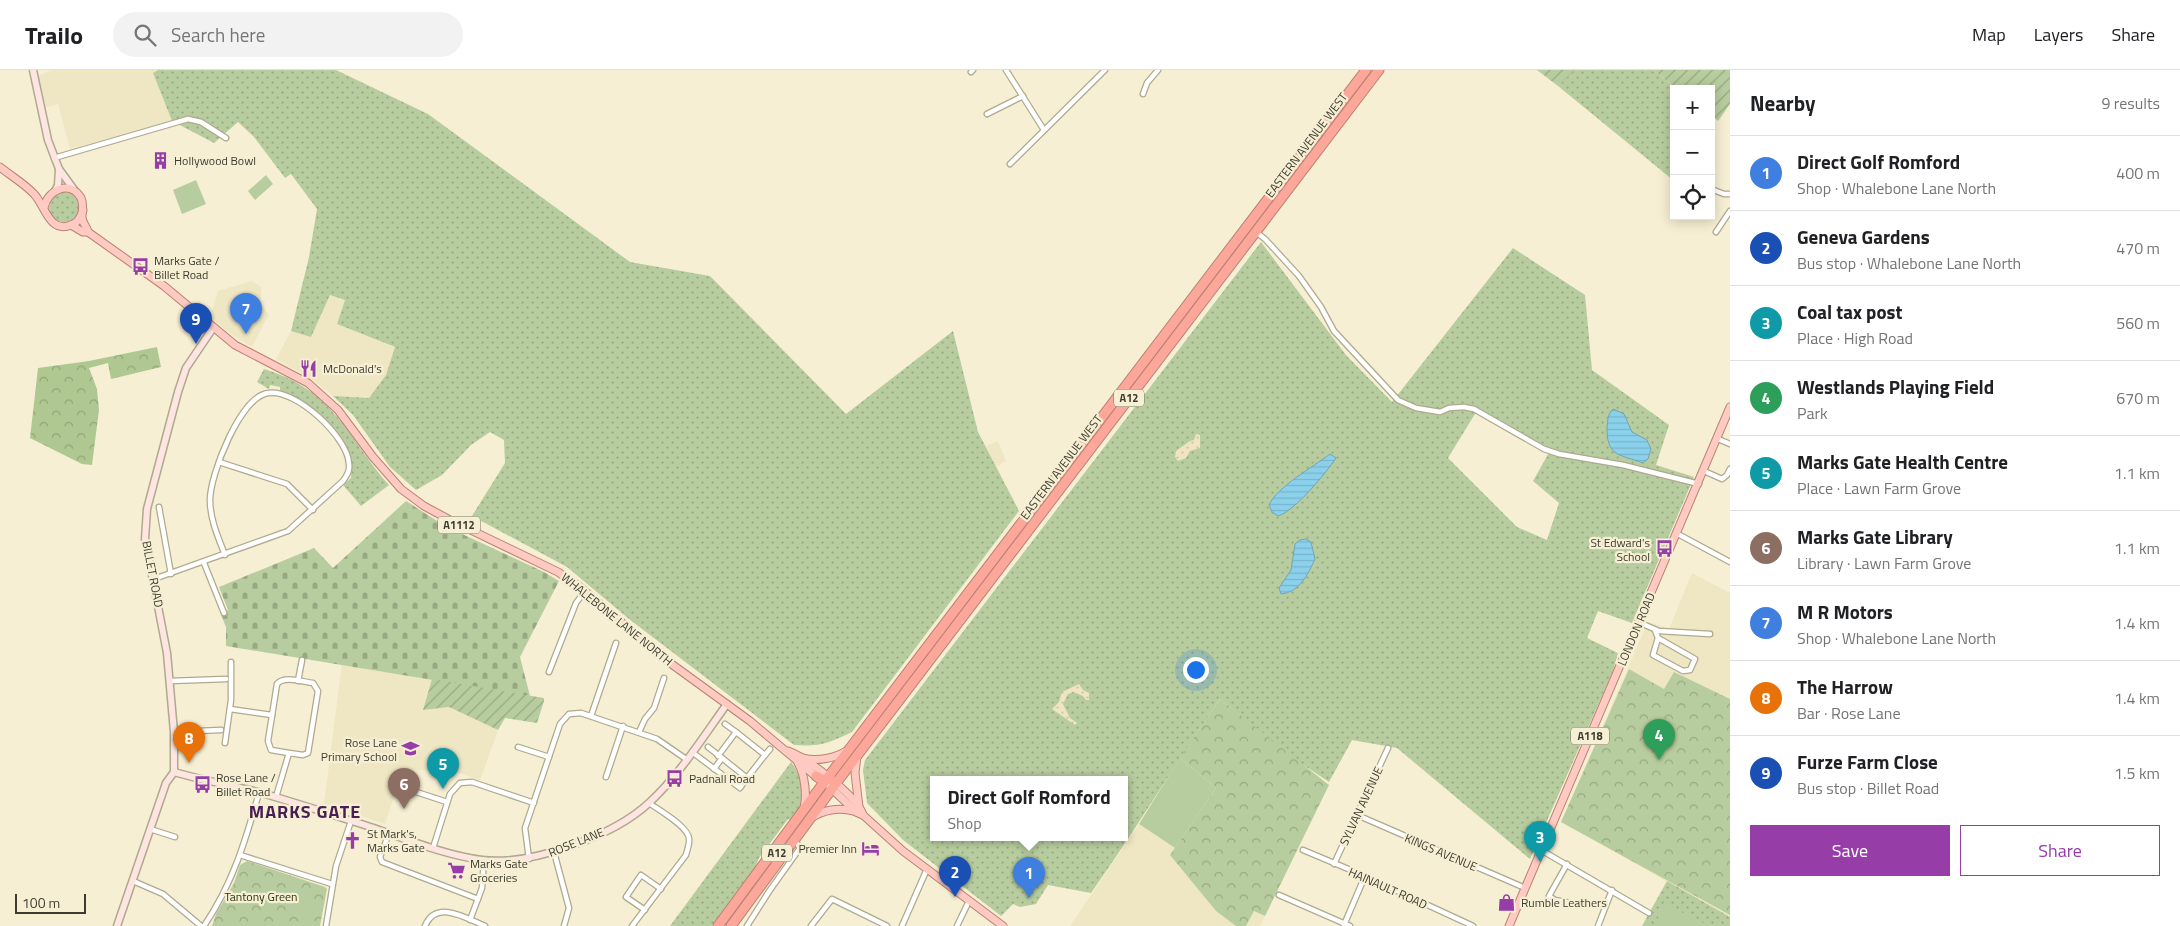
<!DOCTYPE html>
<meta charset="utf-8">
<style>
body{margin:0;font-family:"Titillium Web",sans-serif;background:#f2f2f2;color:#202124}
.controls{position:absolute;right:15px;top:15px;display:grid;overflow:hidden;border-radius:0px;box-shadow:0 2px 12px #0003}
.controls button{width:45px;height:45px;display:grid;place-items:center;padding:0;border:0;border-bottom:1px solid #e0e0e0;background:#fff;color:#202124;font:25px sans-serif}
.scale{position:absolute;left:15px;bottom:12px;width:71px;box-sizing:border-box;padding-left:5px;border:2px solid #3e3c31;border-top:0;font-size:14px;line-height:18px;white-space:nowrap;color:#3e3c31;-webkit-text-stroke:4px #f6efd3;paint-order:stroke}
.you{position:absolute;left:1195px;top:599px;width:18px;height:18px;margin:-12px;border:4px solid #fff;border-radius:50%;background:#1a73e8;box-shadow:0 0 0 8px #1a73e833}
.badge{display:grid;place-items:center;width:32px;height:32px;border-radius:50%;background:#973da8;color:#fff;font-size:16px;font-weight:700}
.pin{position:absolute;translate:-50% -41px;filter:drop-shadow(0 1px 2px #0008)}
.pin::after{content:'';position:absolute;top:26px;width:18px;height:15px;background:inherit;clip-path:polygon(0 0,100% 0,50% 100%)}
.popup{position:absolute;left:930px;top:706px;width:198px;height:65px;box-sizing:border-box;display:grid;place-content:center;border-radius:0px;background:#fff;filter:drop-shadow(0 1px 4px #0005);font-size:16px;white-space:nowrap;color:#757577}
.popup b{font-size:19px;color:#202124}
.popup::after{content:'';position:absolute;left:50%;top:100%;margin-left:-10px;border:10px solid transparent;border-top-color:#fff}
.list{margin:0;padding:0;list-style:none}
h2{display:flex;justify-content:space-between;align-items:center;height:65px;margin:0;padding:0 20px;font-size:21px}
h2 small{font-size:16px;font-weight:400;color:#757577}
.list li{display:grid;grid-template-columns:32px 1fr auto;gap:15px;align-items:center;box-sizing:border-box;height:75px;padding:0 20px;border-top:1px solid #e0e0e0}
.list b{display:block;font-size:19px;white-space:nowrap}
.list p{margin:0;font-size:16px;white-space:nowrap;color:#757577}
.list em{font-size:16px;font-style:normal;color:#757577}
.actions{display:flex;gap:10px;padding:15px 20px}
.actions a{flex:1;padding:11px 0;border:1px solid #973da8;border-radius:0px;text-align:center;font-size:18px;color:#973da8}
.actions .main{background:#973da8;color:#fff}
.icon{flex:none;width:28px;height:28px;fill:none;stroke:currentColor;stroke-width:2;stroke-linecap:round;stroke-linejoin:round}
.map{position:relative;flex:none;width:1730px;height:856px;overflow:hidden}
header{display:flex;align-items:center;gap:30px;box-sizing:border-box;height:70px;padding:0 25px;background:#fff;border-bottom:1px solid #e0e0e0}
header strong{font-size:24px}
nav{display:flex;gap:28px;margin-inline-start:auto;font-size:18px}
.search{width:350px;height:45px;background:#f2f2f2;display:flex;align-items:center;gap:12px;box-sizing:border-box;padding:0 18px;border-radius:28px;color:#757577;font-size:19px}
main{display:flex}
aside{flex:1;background:#fff}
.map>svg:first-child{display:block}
</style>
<header>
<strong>Trailo</strong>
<div class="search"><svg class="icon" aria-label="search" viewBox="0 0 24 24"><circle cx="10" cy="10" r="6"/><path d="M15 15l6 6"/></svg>Search here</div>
<nav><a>Map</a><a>Layers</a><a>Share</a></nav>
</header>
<main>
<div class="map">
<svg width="1730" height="856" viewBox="0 0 1730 856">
<defs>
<pattern id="grass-dots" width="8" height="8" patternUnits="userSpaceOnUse" patternTransform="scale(1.25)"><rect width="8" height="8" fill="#b8cd9f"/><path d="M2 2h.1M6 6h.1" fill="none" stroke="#97a882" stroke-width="1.8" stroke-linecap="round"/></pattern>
<pattern id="forest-crowns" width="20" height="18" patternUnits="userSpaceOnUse" patternTransform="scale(1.25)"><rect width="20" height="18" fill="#afc891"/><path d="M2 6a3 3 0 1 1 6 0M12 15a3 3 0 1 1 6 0" fill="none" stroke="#90a477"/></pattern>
<pattern id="sand-dots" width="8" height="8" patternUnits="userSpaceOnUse" patternTransform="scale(1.25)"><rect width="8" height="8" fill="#efe5c0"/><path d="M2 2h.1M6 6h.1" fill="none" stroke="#cec5a5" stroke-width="1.8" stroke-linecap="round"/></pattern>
<pattern id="cemetery-stones" width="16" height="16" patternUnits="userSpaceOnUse" patternTransform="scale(1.25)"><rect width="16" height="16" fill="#b8cd9f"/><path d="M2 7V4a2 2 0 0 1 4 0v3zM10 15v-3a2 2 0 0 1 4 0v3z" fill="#97a882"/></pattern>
<pattern id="park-crowns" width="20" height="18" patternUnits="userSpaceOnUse" patternTransform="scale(1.25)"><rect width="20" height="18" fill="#b8cd9f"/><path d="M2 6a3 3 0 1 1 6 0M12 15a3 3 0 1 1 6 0" fill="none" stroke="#97a882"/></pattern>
<pattern id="garden-furrows" width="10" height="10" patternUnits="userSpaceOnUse" patternTransform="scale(1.25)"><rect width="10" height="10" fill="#b8cd9f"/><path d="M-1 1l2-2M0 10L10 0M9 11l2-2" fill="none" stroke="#97a882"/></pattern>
<pattern id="water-rules" width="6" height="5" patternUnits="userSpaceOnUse" patternTransform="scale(1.25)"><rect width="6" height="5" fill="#8bd1ec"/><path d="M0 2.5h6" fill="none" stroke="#79b4cb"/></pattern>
</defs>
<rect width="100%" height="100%" fill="#f6efd3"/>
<!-- built -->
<g fill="#efe7c3">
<polygon points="53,0 158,0 153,3 172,51 70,79 58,34 43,38 37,6"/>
<polygon points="252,211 261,217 261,236 269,244 252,277 229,263 210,247 218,221"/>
<polygon points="330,225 345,230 337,254 396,278 386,305 369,328 333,326 313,310 276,289 291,261 311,267"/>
<polygon points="998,371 1006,391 995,397 986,376"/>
<polygon points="1692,503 1730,523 1730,847 1561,752 1647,554 1649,552 1669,559"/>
<polygon points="342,594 432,609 424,640 449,637 498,660 480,710 454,701 452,706 445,703 403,698 385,754 324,734"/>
<polygon points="1139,754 1175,778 1171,784 1216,841 1236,856 1070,856"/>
<polygon points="1254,841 1265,846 1260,856 1246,856"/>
</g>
<!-- grass -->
<g fill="url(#grass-dots)" fill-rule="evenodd">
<path d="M158,0H336L428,44L630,192L710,206L846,344L953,261L978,362L1019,441L852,662C829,673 820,677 794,675L629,549L567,497L472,446L505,393L504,370L490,362L471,375L442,405L416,420L390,397L353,345L333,326L369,328L386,305L395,277L337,254L345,230L330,225L311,267L291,261L309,187L317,139L291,104L285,108L254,67L238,52L214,73L172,51L153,3Z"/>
<polygon points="1575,0 1653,0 1677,19 1674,19 1673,110 1558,16"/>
<circle cx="64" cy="137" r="15"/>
<path d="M1261,172L1346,285L1392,332L1513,178L1585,225L1592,300L1669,355L1656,395L1694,407L1632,553L1598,541L1587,568L1618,583L1613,601L1530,789L1397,678L1352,670L1329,712L1290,686L1220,629C1176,693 1136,759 1091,823L1048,815L1036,834L1020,837L1013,834L1001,846L903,770L867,733L863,700L865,690ZM1478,339L1551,379L1533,411L1559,433L1547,470L1517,457L1448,388ZM934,709H1124V767H934Z"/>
<path d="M264,299C276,303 288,307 299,314C339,336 359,382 389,415L361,436L343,415L351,408L352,390L348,380L327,352L303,332L280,321V317L270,315L269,319L257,312Z"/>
<path d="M791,692C799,702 807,720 802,734C800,739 793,745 790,750L788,749L759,788L755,798L712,856H670Z"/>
<polygon points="1667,811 1730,847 1730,856 1642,856"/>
</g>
<!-- forest -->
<polygon fill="url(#forest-crowns)" points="157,277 161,297 111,309 108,293 89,298 97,319 99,340 92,395 82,394 30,368 38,298 89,291"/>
<!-- sand -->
<g fill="url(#sand-dots)">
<polygon points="1196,364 1200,365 1200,378 1190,381 1186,388 1178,391 1175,387 1176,381 1190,371 1194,370"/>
<polygon points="1079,614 1083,620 1089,623 1089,630 1086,630 1083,626 1074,622 1068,624 1063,634 1070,648 1077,653 1075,655 1052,639 1059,632 1062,622"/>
</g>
<!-- cemetery -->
<polygon fill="url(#cemetery-stones)" points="406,431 445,456 544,502 559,511 520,587 530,626 226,576 226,557 221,545 228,540 219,517 314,478 333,498"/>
<!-- park -->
<g fill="url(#park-crowns)">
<polygon points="1629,599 1664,619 1674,602 1730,629 1730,845 1561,752"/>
<polygon points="1220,629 1329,715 1265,846 1254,841 1246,856 1236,856 1216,841 1170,785 1216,718 1180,688"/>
<polygon points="247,791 325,817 327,819 320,856 212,856 216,844 234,813 240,795"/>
</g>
<!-- garden -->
<g fill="url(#garden-furrows)">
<polygon points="1537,0 1575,0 1558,16"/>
<polygon points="1653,0 1730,0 1730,34 1718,51 1711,45 1711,19 1677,19"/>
<polygon points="432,609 544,628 544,631 537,653 505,648 498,660 449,637 423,640"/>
</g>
<!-- pitch -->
<g fill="#b8cd9f">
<polygon points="266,105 273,114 255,130 248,121"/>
<polygon points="196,110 206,134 182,144 173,120"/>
<polygon points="1180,688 1216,718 1175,778 1139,754"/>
<polygon points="306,826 316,830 310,848 300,845"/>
<polygon points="1665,834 1706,854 1706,856 1654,856"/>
</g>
<!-- water -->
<g fill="url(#water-rules)" stroke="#74a4b4">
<path d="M1613,339L1624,344L1632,362L1647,370L1651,379L1648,389L1643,393C1619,384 1607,387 1607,358C1608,350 1607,345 1613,339Z"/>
<path d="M1330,384L1336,388C1326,403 1295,441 1278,446L1272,442L1269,435C1277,417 1313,397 1330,384Z"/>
<path d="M1306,469L1311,472L1315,489C1308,504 1300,522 1281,524L1279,518L1291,500L1295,474L1300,470Z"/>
</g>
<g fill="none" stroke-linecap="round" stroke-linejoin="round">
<defs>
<g id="street">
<polyline points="1006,0 1044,60"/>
<polyline points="971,2 973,0"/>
<polyline points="1143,24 1147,13 1158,0"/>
<polyline points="987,44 1023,26"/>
<polyline points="54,88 188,49 201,52 226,68"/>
<polyline points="1010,94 1105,0"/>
<polyline points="1711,119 1724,124 1730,124"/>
<polyline points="1256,162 1265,169 1299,206 1321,237 1334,261 1398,330 1416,338 1440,342 1449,338 1464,337 1474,339 1544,379 1559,384 1623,395 1699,414"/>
<polyline points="1716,162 1730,141"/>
<polyline points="1718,369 1730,374"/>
<polyline points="219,392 287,414 313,440"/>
<polyline points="1704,401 1722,409 1727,405 1730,399"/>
<polyline points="159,437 171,504"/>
<polyline points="1676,463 1730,492"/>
<polyline points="204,493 224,543"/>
<path d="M154,509L288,461L343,411C347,405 350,401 349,394C348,367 295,318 268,323C240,327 210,405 210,430C210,449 218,467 225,485"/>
<polyline points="1638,552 1659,561 1710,564"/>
<polyline points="1655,560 1658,568 1695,589 1690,600 1683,601 1653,585 1658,568"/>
<polyline points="549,602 576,533 585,521"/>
<polyline points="170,611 226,609"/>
<polyline points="298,611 302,590"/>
<polyline points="230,639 272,645"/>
<polyline points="591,646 616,573"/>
<polyline points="725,654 736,662"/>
<polyline points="174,662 221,660"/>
<polyline points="639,662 645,649 654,638 664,608"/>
<polyline points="225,673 231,630 231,592"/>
<polyline points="518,677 549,687"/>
<polyline points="708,677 722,688 714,699"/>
<polyline points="692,682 740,718 747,708 722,688"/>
<polyline points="765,685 770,679"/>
<polyline points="718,686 736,662 765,685 747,708"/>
<polyline points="606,707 623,656"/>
<polyline points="404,718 447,732"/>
<path d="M276,727L289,683L271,680L268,671L277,614C284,605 303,612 313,613L318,621L308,683L303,685L289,683"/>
<polyline points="1357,745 1525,818"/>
<polyline points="150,759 175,767"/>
<polyline points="389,763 380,787 382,792 478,829"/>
<polyline points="433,778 450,724 460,713 472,712 534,733"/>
<polyline points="1303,780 1365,806 1473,856"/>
<polyline points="1541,780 1649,843"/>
<polyline points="554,782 569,838 564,856"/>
<polyline points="240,785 332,814"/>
<polyline points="529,789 525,758 560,654 569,644 581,643 657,669 686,689"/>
<polyline points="1334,794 1388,678"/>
<polyline points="1567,794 1549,826 1555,830 1570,833"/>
<polyline points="133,811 163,824 201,856"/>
<polyline points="1279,825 1350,856"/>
<polyline points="645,840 626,827 641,805 661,819"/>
<polyline points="470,850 482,818 484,790"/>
<polyline points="1344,855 1365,806"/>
<path d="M204,856C233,813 245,772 259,723"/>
<polyline points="326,856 336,796 351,751"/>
<path d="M425,856C436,829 466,848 485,856"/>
<path d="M632,856L686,785C687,780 690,774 689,769C689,757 659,740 649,733"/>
<polyline points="747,856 770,820 800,778 794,769"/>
<polyline points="811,856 832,829 887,856"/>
<polyline points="902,856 927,799"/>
<polyline points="957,856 969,831"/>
<polyline points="1598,856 1612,820"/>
</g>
<g id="secondary">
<polyline points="33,0 48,70 59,99 75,121"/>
<polyline points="55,121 58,115 59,99"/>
<path d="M174,702C201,710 230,715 258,722C290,731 321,741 352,751C395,764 438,784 482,790C531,796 614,766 650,732C680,704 703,667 727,634"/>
<polyline points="117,856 166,713 174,702 174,662 167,583 145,469 147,439 178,322 186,298 213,258"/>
</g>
<g id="primary">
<path d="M0,97C11,106 25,114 34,124C45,135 49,164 71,155C78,153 81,147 83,140"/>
<path d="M44,138C47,120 70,109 81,128C84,135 82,141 82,147C82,153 87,156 88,162"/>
<polyline points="71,155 83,162 88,162 164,216 235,275 308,313 338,340 373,387 401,419 424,436 450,450 558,502 580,517 666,590 750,651 819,709"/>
<path d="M788,681C806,687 858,727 863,745L903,781L1003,856"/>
<polyline points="857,686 855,703 859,737"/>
<path d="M803,688C817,692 836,688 848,680"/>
<path d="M798,693C805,705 807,725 804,738"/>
<polyline points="830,717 856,742 863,745"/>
<path d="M811,748C823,740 839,737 853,741"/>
<polyline points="1509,856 1730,337"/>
</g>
<g id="highway">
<polyline points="816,706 823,710 831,709"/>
<polyline points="718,856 819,719 1366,0"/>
<polyline points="731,856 840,708 1379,0"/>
</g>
</defs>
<!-- street casing -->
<use href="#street" stroke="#afa98e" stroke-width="7"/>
<!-- secondary casing -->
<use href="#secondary" stroke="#afa98e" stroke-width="9"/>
<!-- primary casing -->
<use href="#primary" stroke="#ba8275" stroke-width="9"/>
<!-- highway casing -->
<use href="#highway" stroke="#ba8275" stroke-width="11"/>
<!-- street -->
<use href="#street" stroke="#fff" stroke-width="4.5"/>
<!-- secondary -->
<use href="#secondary" stroke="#fee5e1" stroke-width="6"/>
<!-- primary -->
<use href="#primary" stroke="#fecac2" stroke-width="7"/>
<!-- highway -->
<use href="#highway" stroke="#fda79a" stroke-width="9"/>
</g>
<!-- icons -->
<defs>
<symbol id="building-bare" viewBox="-9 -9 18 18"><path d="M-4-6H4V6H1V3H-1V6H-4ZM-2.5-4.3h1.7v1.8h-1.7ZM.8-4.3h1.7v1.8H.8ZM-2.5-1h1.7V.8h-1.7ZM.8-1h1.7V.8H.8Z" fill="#973da8" stroke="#f6efd3" stroke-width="2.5" paint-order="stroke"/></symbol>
<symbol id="bus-bare" viewBox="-9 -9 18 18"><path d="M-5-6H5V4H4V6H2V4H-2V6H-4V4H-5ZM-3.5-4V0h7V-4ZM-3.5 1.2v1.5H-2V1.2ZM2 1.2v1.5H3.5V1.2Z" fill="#973da8" stroke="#f6efd3" stroke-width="2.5" paint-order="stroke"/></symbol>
<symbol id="restaurant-bare" viewBox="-9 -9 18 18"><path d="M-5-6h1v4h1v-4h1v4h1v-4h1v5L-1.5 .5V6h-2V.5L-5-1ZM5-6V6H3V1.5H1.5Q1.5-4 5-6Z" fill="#973da8" stroke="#f6efd3" stroke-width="2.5" paint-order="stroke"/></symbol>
<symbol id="school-bare" viewBox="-9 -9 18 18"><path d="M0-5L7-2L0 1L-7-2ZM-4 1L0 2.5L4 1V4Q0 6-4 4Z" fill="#973da8" stroke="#f6efd3" stroke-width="2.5" paint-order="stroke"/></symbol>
<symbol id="church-bare" viewBox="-9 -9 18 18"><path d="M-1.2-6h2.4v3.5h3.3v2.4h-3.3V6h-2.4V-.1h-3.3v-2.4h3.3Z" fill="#973da8" stroke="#f6efd3" stroke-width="2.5" paint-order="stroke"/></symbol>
<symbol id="hotel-bare" viewBox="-9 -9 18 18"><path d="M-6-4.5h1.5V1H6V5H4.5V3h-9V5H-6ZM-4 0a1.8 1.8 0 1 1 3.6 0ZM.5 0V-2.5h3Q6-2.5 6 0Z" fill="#973da8" stroke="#f6efd3" stroke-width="2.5" paint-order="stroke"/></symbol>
<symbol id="supermarket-bare" viewBox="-9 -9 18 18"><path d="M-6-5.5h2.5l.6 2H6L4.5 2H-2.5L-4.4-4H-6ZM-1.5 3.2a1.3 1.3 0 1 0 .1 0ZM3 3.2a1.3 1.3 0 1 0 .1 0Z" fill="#973da8" stroke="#f6efd3" stroke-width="2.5" paint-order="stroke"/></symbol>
<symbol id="shop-bare" viewBox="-9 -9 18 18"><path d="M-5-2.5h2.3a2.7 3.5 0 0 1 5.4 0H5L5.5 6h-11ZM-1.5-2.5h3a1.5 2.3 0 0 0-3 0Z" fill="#973da8" stroke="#f6efd3" stroke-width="2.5" paint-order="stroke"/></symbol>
</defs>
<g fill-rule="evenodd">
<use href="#building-bare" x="148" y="78" width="25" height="25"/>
<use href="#bus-bare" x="128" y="184" width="25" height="25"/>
<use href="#restaurant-bare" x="296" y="286" width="25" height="25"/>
<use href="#bus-bare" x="1652" y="466" width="25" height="25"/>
<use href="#school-bare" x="398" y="666" width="25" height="25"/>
<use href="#bus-bare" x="662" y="696" width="25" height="25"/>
<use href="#bus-bare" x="190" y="702" width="25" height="25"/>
<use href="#church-bare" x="340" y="758" width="25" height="25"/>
<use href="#hotel-bare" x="858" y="766" width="25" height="25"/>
<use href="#supermarket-bare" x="444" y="788" width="25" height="25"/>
<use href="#shop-bare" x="1494" y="820" width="25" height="25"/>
</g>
<g text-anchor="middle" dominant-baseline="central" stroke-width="4.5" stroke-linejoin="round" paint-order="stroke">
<!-- shield labels -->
<g fill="#f6efd3" stroke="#757262" stroke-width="1">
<rect x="1114" y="319.5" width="30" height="17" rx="4"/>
<rect x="438" y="446.5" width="42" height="17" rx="4"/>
<rect x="1571" y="657.5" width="38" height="17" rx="4"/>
<rect x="762" y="774.5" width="30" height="17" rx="4"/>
</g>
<g font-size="11" font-weight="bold" fill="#3e3c31">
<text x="1129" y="328">A12</text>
<text x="459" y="455">A1112</text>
<text x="1590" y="666">A118</text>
<text x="777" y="783">A12</text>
</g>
<!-- street labels -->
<g font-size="12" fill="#3e3c31" stroke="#f6efd3">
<text transform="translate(1306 75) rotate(-53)">EASTERN AVENUE WEST</text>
<text transform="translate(1061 397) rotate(-53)">EASTERN AVENUE WEST</text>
<text transform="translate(153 504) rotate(79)">BILLET ROAD</text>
<text transform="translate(617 549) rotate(39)">WHALEBONE LANE NORTH</text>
<text transform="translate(1636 559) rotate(-67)">LONDON ROAD</text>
<text transform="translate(1361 736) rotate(-65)">SYLVAN AVENUE</text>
<text transform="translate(576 772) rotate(-22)">ROSE LANE</text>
<text transform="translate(1441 782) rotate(23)">KINGS AVENUE</text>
<text transform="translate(1388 818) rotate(24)">HAINAULT ROAD</text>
</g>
<!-- poi labels -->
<g font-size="12" fill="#3e3c31" stroke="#f6efd3" text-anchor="start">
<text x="174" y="90">Hollywood Bowl</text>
<text x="154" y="190">Marks Gate /<tspan x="154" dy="14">Billet Road</tspan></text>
<text x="323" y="298">McDonald's</text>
<text x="1650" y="472" text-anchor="end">St Edward's<tspan x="1650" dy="14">School</tspan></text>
<text x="397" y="672" text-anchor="end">Rose Lane<tspan x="397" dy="14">Primary School</tspan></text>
<text x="216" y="707">Rose Lane /<tspan x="216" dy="14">Billet Road</tspan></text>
<text x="689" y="708">Padnall Road</text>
<text x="367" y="763">St Mark's,<tspan x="367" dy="14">Marks Gate</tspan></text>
<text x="857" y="778" text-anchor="end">Premier Inn</text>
<text x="470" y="793">Marks Gate<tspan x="470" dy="14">Groceries</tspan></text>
<text x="1521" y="832">Rumble Leathers</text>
</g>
<!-- park labels -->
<g font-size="12" fill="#26350d" stroke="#f6efd3">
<text x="261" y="826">Tantony Green</text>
</g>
<!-- district labels -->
<g font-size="18" font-weight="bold" letter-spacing="1" fill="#491e52" stroke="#f6efd3">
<text x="305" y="741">MARKS GATE</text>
</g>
</g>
</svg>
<div class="controls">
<button>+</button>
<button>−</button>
<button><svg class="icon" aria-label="locate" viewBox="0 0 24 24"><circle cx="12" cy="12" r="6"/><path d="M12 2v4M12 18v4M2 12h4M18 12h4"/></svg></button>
</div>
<div class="scale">100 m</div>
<div class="you"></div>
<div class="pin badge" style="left:1029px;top:828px;background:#3f7fe0">1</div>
<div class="popup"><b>Direct Golf Romford</b>Shop</div>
<div class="pin badge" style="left:955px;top:827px;background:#1a4fb4">2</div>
<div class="pin badge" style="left:1540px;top:792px;background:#0f9aa8">3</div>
<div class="pin badge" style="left:1659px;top:690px;background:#2e9e5b">4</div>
<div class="pin badge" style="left:443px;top:719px;background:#0f9aa8">5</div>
<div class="pin badge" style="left:404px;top:739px;background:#8d6e63">6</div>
<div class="pin badge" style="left:246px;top:264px;background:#3f7fe0">7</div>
<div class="pin badge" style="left:189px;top:693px;background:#e8710a">8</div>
<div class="pin badge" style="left:196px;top:274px;background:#1a4fb4">9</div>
</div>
<aside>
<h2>Nearby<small>9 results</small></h2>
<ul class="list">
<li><span class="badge" style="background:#3f7fe0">1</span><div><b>Direct Golf Romford</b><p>Shop · Whalebone Lane North</p></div><em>400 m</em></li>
<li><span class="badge" style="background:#1a4fb4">2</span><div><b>Geneva Gardens</b><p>Bus stop · Whalebone Lane North</p></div><em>470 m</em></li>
<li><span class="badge" style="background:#0f9aa8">3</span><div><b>Coal tax post</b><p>Place · High Road</p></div><em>560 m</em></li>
<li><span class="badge" style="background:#2e9e5b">4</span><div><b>Westlands Playing Field</b><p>Park</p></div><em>670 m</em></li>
<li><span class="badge" style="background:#0f9aa8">5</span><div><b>Marks Gate Health Centre</b><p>Place · Lawn Farm Grove</p></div><em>1.1 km</em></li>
<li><span class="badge" style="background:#8d6e63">6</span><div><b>Marks Gate Library</b><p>Library · Lawn Farm Grove</p></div><em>1.1 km</em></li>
<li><span class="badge" style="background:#3f7fe0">7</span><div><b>M R Motors</b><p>Shop · Whalebone Lane North</p></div><em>1.4 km</em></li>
<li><span class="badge" style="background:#e8710a">8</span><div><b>The Harrow</b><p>Bar · Rose Lane</p></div><em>1.4 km</em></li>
<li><span class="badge" style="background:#1a4fb4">9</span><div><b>Furze Farm Close</b><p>Bus stop · Billet Road</p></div><em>1.5 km</em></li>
</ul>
<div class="actions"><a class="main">Save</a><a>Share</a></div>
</aside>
</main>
